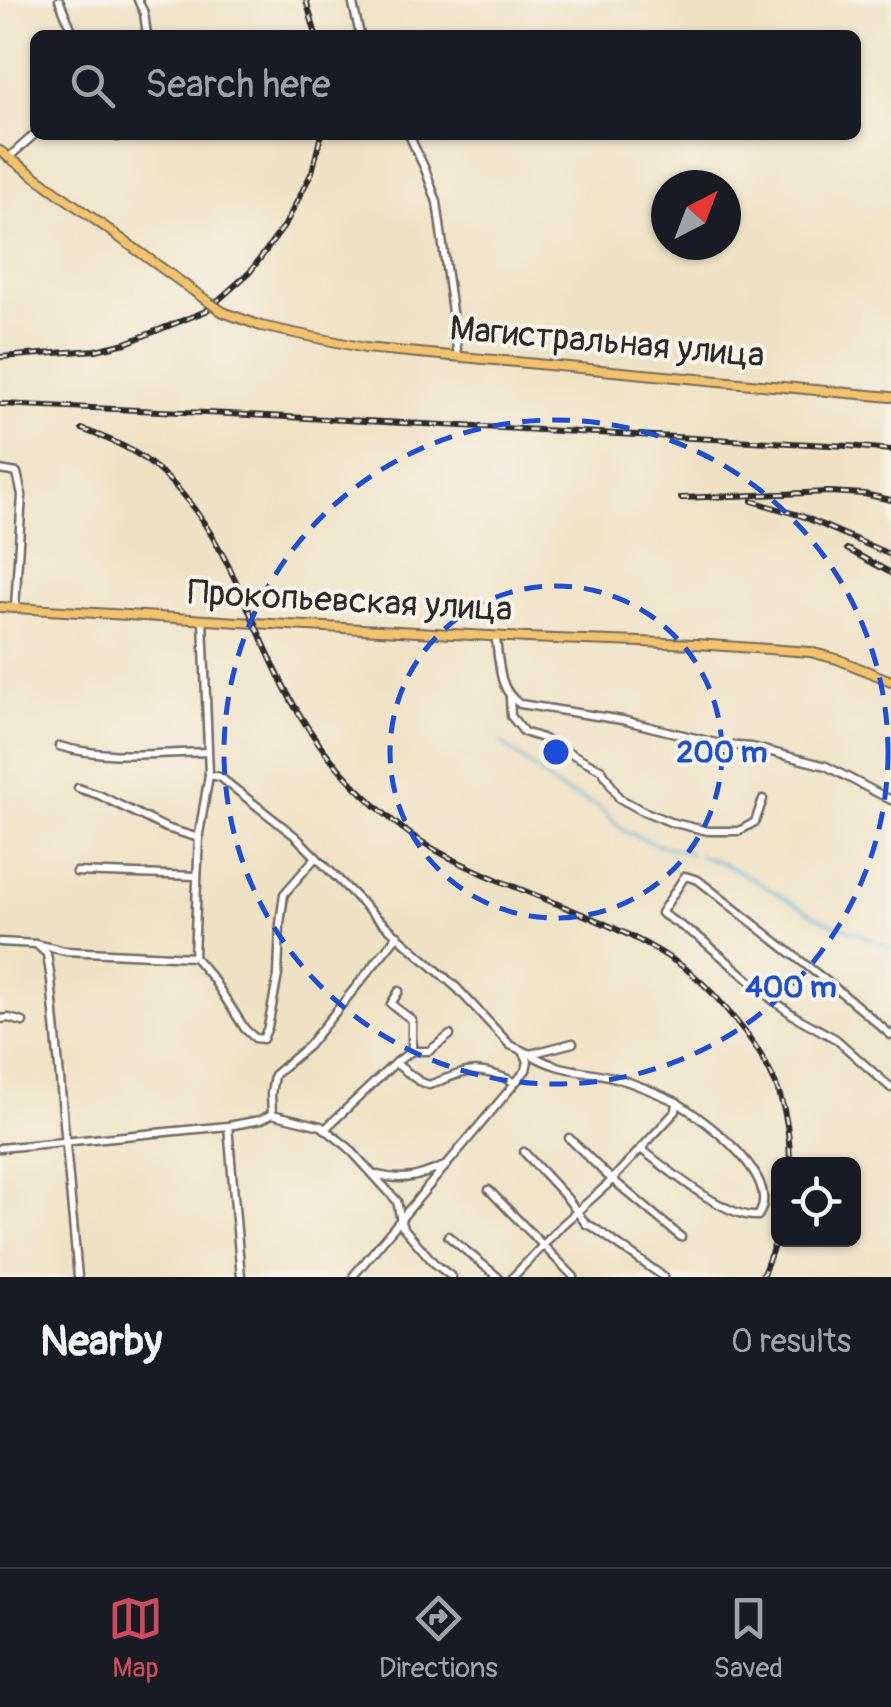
<!DOCTYPE html>
<meta charset="utf-8">
<style>
body{margin:0;font-family:Pangolin,sans-serif;background:#20242c;color:#f1f3f6}
.controls{position:absolute;right:30px;bottom:30px;display:grid;overflow:hidden;border-radius:15px;box-shadow:0 2px 8px #0004}
.controls button{width:90px;height:90px;display:grid;place-items:center;padding:0;border:0;border-bottom:2px solid #363941;background:#171b24;color:#f1f3f6;font:50px sans-serif}
.compass{position:absolute;left:651px;top:170px;width:90px;height:90px;border-radius:50%;background:#171b24;box-shadow:0 2px 8px #0004;rotate:42deg}
.list{margin:0;padding:0;list-style:none}
h2{display:flex;justify-content:space-between;align-items:center;height:130px;margin:0;padding:0 40px;font-size:42px}
h2 small{font-size:32px;font-weight:400;color:#9ea1a6}
.icon{flex:none;width:55px;height:55px;fill:none;stroke:currentColor;stroke-width:2;stroke-linecap:round;stroke-linejoin:round}
.map{position:relative;flex:none;width:891px;height:1277px;overflow:hidden}
.search{position:absolute;background:#171b24;box-shadow:0 2px 8px #0004;left:30px;right:30px;top:30px;height:110px;display:flex;align-items:center;gap:25px;box-sizing:border-box;padding:0 35px;border-radius:15px;color:#9ea1a6;font-size:38px}
.sheet{height:290px;background:#171b24}
nav{display:flex;justify-content:space-around;align-items:center;box-sizing:border-box;height:140px;border-top:2px solid #363941;background:#171b24;font-size:28px;color:#9ea1a6}
nav a{display:grid;justify-items:center;gap:5px}
nav .on{color:#d1495b}
.map>svg:first-child{display:block}
</style>
<div class="map">
<svg width="891" height="1277" viewBox="0 0 891 1277">
<rect width="100%" height="100%" fill="#f7f3e8"/>
<filter id="ink" filterUnits="userSpaceOnUse"><feTurbulence type="fractalNoise" baseFrequency=".01" numOctaves="2"/><feDisplacementMap in="SourceGraphic" scale="20" xChannelSelector="R" yChannelSelector="G"/><feConvolveMatrix kernelMatrix="1 2 1 2 8 2 1 2 1" color-interpolation-filters="sRGB"/></filter>
<filter id="wash" filterUnits="userSpaceOnUse"><feTurbulence type="fractalNoise" baseFrequency=".0048" numOctaves="4" result="noise"/><feDisplacementMap in="SourceGraphic" scale="40" xChannelSelector="R" yChannelSelector="G"/><feGaussianBlur stdDeviation="2.25" result="paint"/><feColorMatrix in="noise" values="0 0 0 0 0 0 0 0 0 0 0 0 0 0 0 0 0 1.4 0 .05"/><feComposite in="paint" operator="in"/></filter>
<g filter="url(#wash)">
<rect width="100%" height="100%" fill="#efe1c3"/>
<g fill="none" stroke-linecap="round" stroke-linejoin="round">
<!-- stream -->
<g stroke="#50adce" stroke-width="2.5">
<polyline points="502,743 559,789 599,807 624,831 655,844 690,853"/>
<path d="M699,855C740,867 780,897 818,917C842,928 867,937 891,948"/>
</g>
</g>
</g>
<g filter="url(#ink)">
<g fill="none" stroke-linecap="round" stroke-linejoin="round">
<defs>
<g id="minor">
<polyline points="59,0 74,35"/>
<polyline points="138,0 144,13 147,35"/>
<polyline points="352,0 360,35"/>
<polyline points="113,135 117,137"/>
<polyline points="409,135 425,169 437,202 458,356"/>
<polyline points="8,158 35,134"/>
<polyline points="0,470 17,473 22,495 15,608"/>
<polyline points="203,620 209,775 199,834 194,957 213,979 245,1029 255,1038 263,1039 268,1027 278,975 280,924 284,894 316,857"/>
<path d="M496,641C500,664 498,690 520,704L622,720L724,745L752,747L826,766L891,800"/>
<polyline points="510,698 511,716 524,732 542,738 602,770 619,798 641,810 670,822 708,831 739,831 755,822 763,799"/>
<path d="M59,746C106,760 159,753 207,752"/>
<polyline points="209,775 220,777 295,836 376,917 457,988 510,1045 530,1054 573,1043"/>
<polyline points="78,788 99,795 166,828 199,838"/>
<polyline points="76,872 196,876"/>
<polyline points="0,942 36,944 65,951 194,957"/>
<polyline points="36,944 47,954 51,980 78,1277"/>
<polyline points="399,991 391,1004 412,1020 412,1051"/>
<polyline points="0,1019 9,1018 23,1022"/>
<polyline points="891,1035 848,998 698,880 685,876 661,913 700,938 774,1001 796,1017 836,1039 891,1088"/>
<polyline points="395,1063 412,1051 429,1051 450,1035"/>
<polyline points="272,1114 321,1126 348,1147 397,1201 402,1226 434,1263 452,1277"/>
<polyline points="272,1114 271,1094 274,1075 308,1046 398,935"/>
<polyline points="228,1126 241,1277"/>
<path d="M325,1129L395,1063L419,1081L429,1085C469,1070 474,1065 515,1082"/>
<polyline points="569,1138 607,1175 681,1237"/>
<polyline points="0,1148 228,1126 260,1120 272,1114"/>
<path d="M641,1149C666,1168 726,1219 758,1216C784,1177 705,1121 678,1103"/>
<polyline points="524,1152 567,1198 586,1224 593,1227 664,1277"/>
<path d="M377,1175C406,1182 420,1176 447,1165"/>
<polyline points="489,1190 574,1277"/>
<polyline points="448,1236 498,1277"/>
<polyline points="354,1275 526,1070 528,1061 524,1053"/>
<path d="M513,1277L562,1225L607,1185L676,1111L677,1102C657,1093 637,1084 616,1078C584,1069 561,1073 530,1054"/>
</g>
<g id="major">
<polyline points="0,151 210,303"/>
<polyline points="216,307 223,312 261,326 365,348 891,397"/>
<polyline points="0,607 271,624 527,638 696,644 810,652 837,659 891,681"/>
</g>
</defs>
<!-- minor casing -->
<use href="#minor" stroke="#706b60" stroke-width="11"/>
<!-- major casing -->
<use href="#major" stroke="#706b60" stroke-width="12"/>
<!-- minor -->
<use href="#minor" stroke="#fff" stroke-width="6"/>
<!-- major -->
<use href="#major" stroke="#f3c26a" stroke-width="8"/>
<defs>
<g id="rail">
<polyline points="306,0 316,35"/>
<polyline points="0,357 96,350 126,343 206,311 250,272 285,225 312,172 321,135"/>
<polyline points="0,404 229,414 849,446 891,450"/>
<path d="M82,429C103,437 125,445 143,458C226,517 247,624 295,707C321,752 353,788 393,821C424,847 461,864 498,880C557,905 622,926 676,962C703,979 725,1007 745,1032C777,1074 790,1112 790,1164"/>
<polyline points="681,498 829,492 864,494 891,500"/>
<polyline points="752,501 802,516 891,555"/>
<polyline points="847,549 891,573"/>
<polyline points="762,1277 778,1235"/>
</g>
</defs>
<!-- rail casing -->
<use href="#rail" stroke="#2b2b2b" stroke-width="6"/>
<!-- rail -->
<use href="#rail" stroke="#f7f3e8" stroke-width="2.5" stroke-dasharray="8" stroke-linecap="butt"/>
<defs>
<polyline id="major-bridge" points="210,303 216,307"/>
</defs>
<!-- major-bridge casing -->
<use href="#major-bridge" stroke="#706b60" stroke-width="12" stroke-linecap="butt"/>
<!-- major-bridge -->
<use href="#major-bridge" stroke="#f3c26a" stroke-width="8"/>
</g>
</g>
<!-- distance rings -->
<g fill="none" stroke="#1d4ed8" stroke-width="5" stroke-dasharray="18 12">
<circle cx="556" cy="752" r="166"/>
<circle cx="556" cy="752" r="332"/>
</g>
<g text-anchor="middle" dominant-baseline="central" stroke-width="8" stroke-linejoin="round" paint-order="stroke">
<!-- street labels -->
<g font-size="35" fill="#2b2b2b" stroke="#f7f3e8">
<text transform="translate(607 342) rotate(5)">Магистральная улица</text>
<text transform="translate(350 601) rotate(3)">Прокопьевская улица</text>
</g>
</g>
<circle cx="556" cy="752" r="15" fill="#1d4ed8" stroke="#f7f3e8" stroke-width="5"/>
<g font-size="30" text-anchor="middle" font-weight="bold" fill="#1d4ed8" stroke="#f7f3e8" stroke-width="8" stroke-linejoin="round" paint-order="stroke">
<text x="722" y="762">200 m</text>
<text x="791" y="997">400 m</text>
</g>
</svg>
<div class="controls">
<button><svg class="icon" aria-label="locate" viewBox="0 0 24 24"><circle cx="12" cy="12" r="6"/><path d="M12 2v4M12 18v4M2 12h4M18 12h4"/></svg></button>
</div>
<svg class="compass" viewBox="-18 -18 36 36"><path d="M0-13l5 13h-10z" fill="#e53935"/><path d="M0 13l5-13h-10z" fill="#9ea1a6"/></svg>
<div class="search"><svg class="icon" aria-label="search" viewBox="0 0 24 24"><circle cx="10" cy="10" r="6"/><path d="M15 15l6 6"/></svg>Search here</div>
</div>
<section class="sheet">
<h2>Nearby<small>0 results</small></h2>
<ul class="list">
</ul>
</section>
<nav>
<a class="on"><svg class="icon" aria-label="map" viewBox="0 0 24 24"><path d="M3 6l6-2 6 2 6-2v14l-6 2-6-2-6 2zM9 4v14M15 6v14"/></svg>Map</a>
<a><svg class="icon" aria-label="directions" viewBox="0 0 24 24"><path d="M12 3l9 9-9 9-9-9zM9 14v-3h6M13 9l2 2-2 2"/></svg>Directions</a>
<a><svg class="icon" aria-label="saved" viewBox="0 0 24 24"><path d="M7 4h10v16l-5-4-5 4z"/></svg>Saved</a>
</nav>
